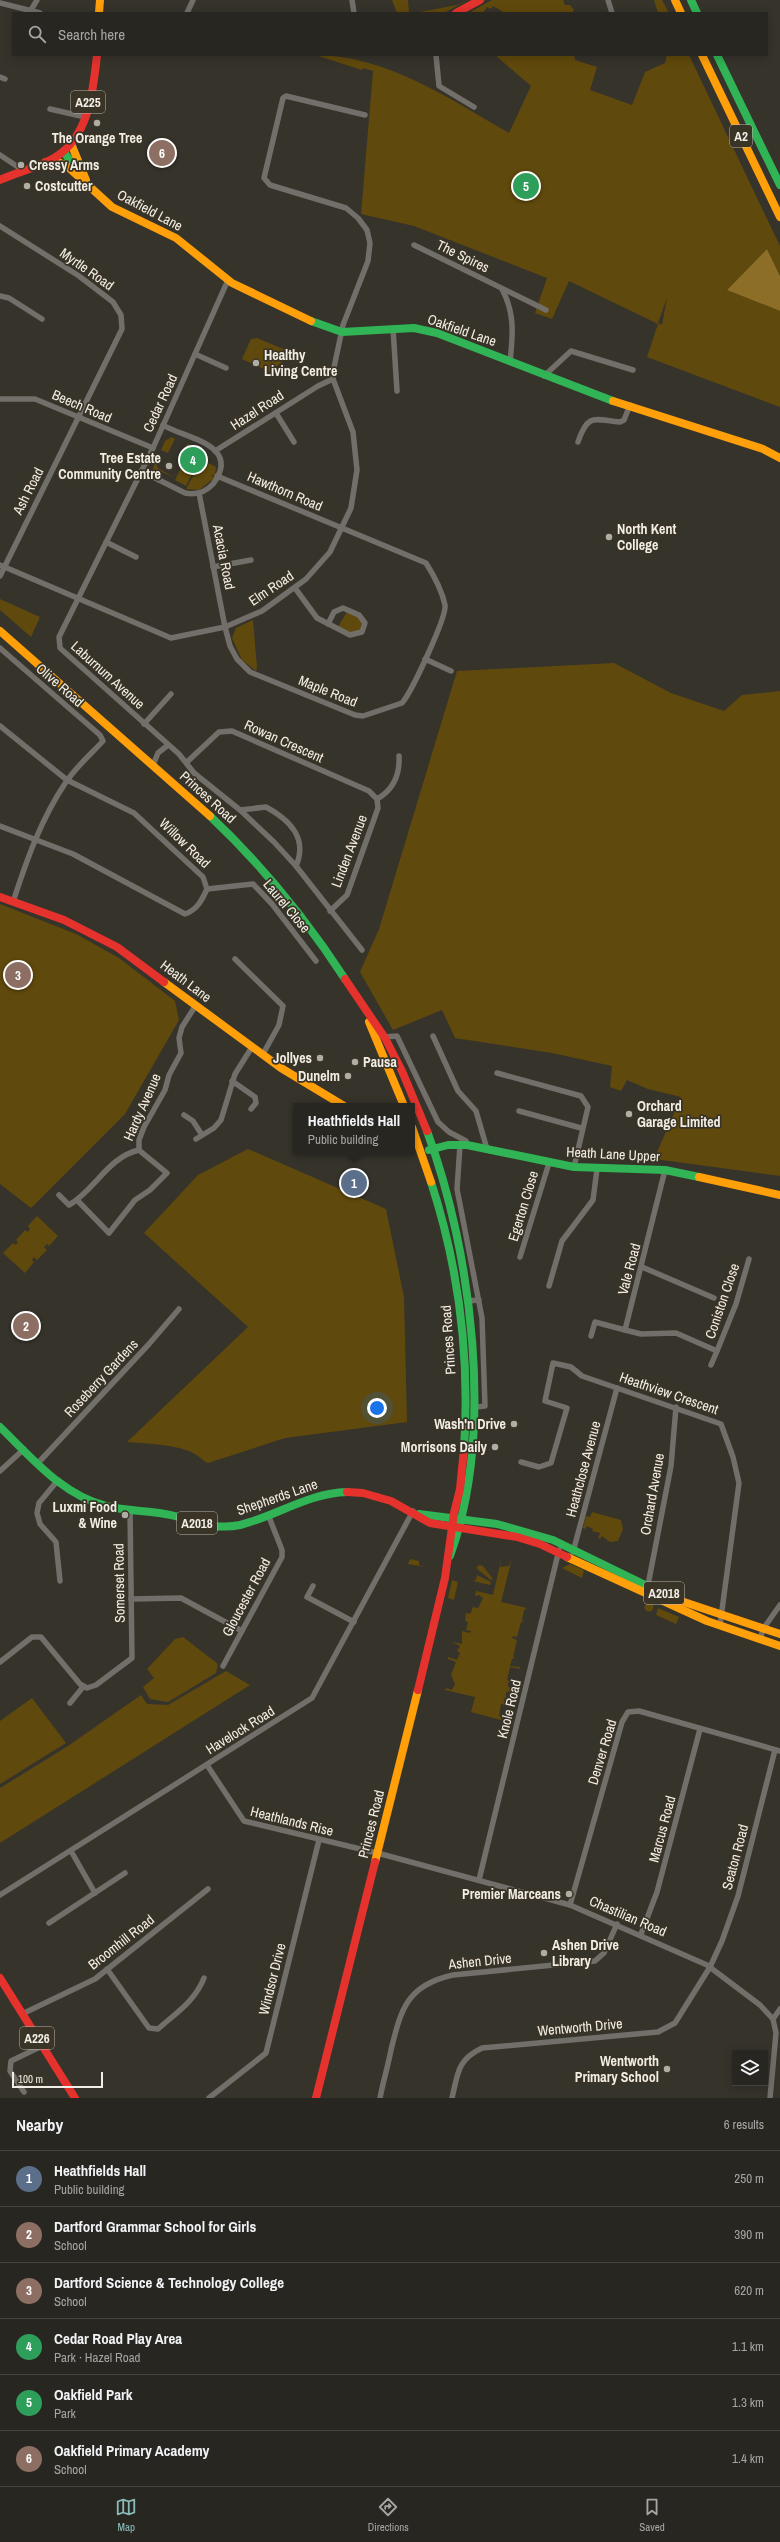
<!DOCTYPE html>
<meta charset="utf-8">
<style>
body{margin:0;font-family:"Archivo Narrow",sans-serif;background:#302e29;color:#f1f3f6}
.controls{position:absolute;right:12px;bottom:12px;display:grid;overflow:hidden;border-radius:0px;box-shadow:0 2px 10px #0003}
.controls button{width:36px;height:36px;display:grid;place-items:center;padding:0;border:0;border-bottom:1px solid #44433e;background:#282620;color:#f1f3f6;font:20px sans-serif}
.scale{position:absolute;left:12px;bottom:10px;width:91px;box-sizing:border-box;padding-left:4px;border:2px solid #f2eee6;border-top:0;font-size:11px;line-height:14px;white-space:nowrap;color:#f2eee6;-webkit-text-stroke:3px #3a3427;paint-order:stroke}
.you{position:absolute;left:377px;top:1408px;width:14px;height:14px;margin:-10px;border:3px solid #fff;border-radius:50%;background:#1a73e8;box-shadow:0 0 0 6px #1a73e833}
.badge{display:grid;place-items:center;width:26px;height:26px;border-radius:50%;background:#8bbbb9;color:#fff;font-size:13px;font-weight:700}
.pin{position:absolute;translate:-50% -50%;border:2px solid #fff;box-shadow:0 1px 4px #0006}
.popup{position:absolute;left:293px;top:1103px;width:122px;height:52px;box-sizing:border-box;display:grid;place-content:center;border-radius:0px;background:#282620;filter:drop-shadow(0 1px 3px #0005);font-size:13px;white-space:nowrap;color:#a5a5a5}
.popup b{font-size:15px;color:#f1f3f6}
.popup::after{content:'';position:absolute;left:50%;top:100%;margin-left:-8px;border:8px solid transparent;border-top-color:#282620}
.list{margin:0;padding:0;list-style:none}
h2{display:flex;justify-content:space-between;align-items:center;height:52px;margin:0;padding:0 16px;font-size:17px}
h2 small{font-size:13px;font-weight:400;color:#a5a5a5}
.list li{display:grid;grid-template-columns:26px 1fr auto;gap:12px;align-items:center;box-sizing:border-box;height:56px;padding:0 16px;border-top:1px solid #44433e}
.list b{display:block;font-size:15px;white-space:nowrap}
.list p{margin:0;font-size:13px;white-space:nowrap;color:#a5a5a5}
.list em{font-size:13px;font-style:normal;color:#a5a5a5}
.icon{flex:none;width:22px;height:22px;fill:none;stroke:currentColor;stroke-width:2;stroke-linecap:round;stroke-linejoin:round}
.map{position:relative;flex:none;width:780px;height:2098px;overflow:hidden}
.search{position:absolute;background:#282620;box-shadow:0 2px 10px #0003;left:12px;right:12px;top:12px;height:44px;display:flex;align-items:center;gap:10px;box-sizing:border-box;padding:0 14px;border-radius:0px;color:#a5a5a5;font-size:15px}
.sheet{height:388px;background:#282620}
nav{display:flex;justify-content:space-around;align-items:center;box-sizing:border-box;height:56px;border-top:1px solid #44433e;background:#282620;font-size:11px;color:#a5a5a5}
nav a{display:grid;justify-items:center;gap:2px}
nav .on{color:#8bbbb9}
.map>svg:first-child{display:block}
</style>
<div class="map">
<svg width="780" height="2098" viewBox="0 0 780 2098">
<rect width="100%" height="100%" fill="#36332b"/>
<!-- green -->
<g fill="#60490c" fill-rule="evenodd">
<polygon points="392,0 408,0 409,13 397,13"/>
<polygon points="468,0 444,13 415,13 457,5"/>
<polygon points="492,0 563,0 565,5 570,5 574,10 572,13 505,13 493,6 491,9 487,7 483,13 472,13 472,11"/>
<polygon points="654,0 662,0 669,13 658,13"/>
<path d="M315,55C386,55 450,99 509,133L531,86L495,55H574L575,60L597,67L590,90L632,105L645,72L665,63L667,55H689L780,246V276L767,249L727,290L780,311V407L647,357L658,324L569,281L552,319L535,313L547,278L414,226L361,214L373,71L363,68L362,70ZM667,298L662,325L658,323Z"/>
<polygon points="257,338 293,353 270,372 242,359 251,339"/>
<polygon points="172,437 175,439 168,453 161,450 165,441"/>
<polygon points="187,444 203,450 200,459 216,467 215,475 211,475 214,477 213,479 199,490 186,489 197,469 181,459"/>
<polygon points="155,462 158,468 175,478 160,471 157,475 153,469"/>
<polygon points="183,464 194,470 186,486 175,480"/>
<polygon points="0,599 40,617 31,637 0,610"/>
<polygon points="348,610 362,619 363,627 355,634 338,627"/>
<polygon points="253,620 257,668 256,671 242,660 232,638 236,628"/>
<polygon points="614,663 671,693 724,711 742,695 780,691 780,1176 654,1159 681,1097 648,1089 627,1080 621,1091 610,1087 612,1066 552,1053 455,1038 442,1010 393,1030 360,972 379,929 457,671"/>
<polygon points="0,904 76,934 119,958 175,1001 179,1020 125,1114 31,1208 0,1184"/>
<path d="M248,1149L386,1209L404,1297L407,1422L285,1438L208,1463C202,1460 200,1457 195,1454C182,1445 143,1443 127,1442L248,1327L144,1233L198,1175Z"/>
<polygon points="37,1216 58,1236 49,1246 47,1244 44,1247 47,1250 37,1260 34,1257 32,1260 34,1262 25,1273 3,1253 13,1243 16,1245 18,1242 16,1240 25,1230 28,1232 30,1229 28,1226"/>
<polygon points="592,1512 621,1520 623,1529 618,1541 610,1542 602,1536 600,1539 598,1538 600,1533 592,1531 593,1529 587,1526 585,1529 583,1528 586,1516 590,1517"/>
<polygon points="502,1556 500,1567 509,1566 512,1558 501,1602 527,1608 524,1610 522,1620 524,1621 521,1622 517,1637 513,1636 512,1638 517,1640 513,1657 515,1658 512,1659 510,1666 520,1667 520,1669 510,1667 507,1680 512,1682 508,1682 508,1687 516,1689 515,1691 506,1692 506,1697 503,1700 512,1704 511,1706 501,1704 499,1716 501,1717 501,1720 471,1712 475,1697 445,1690 446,1688 452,1690 455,1684 451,1675 456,1662 448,1659 448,1657 457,1660 460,1653 457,1651 460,1646 452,1642 462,1644 462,1631 470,1633 471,1631 466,1630 468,1622 465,1621 466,1613 470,1614 473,1607 478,1608 483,1598 479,1595 475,1596 476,1591 493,1595"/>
<polygon points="410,1559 419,1561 419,1565 425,1567 408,1564"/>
<polygon points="570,1564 584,1570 582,1578 562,1568"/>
<polygon points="479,1565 483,1566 493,1579 491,1580 476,1568"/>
<polygon points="477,1575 491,1582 490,1585 473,1581 476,1580"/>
<polygon points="452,1580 458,1582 454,1600 448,1598"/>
<circle cx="649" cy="1607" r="4.5"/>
<polygon points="658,1608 679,1617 676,1624 656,1615"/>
<polygon points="183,1637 218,1664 216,1673 168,1702 150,1699 143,1687 154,1678 147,1669 175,1639"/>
<polygon points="226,1671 250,1685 0,1843 0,1788 68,1746 141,1695 147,1704 168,1705"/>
<polygon points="32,1698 66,1743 0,1784 0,1721"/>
</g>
<!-- water -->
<polygon fill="#8d6e26" points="767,249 780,276 780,311 727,290"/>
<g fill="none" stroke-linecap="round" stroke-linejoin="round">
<!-- street -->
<g stroke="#726f6a" stroke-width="5.5">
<polyline points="352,0 354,13"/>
<polyline points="608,0 612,13"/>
<polyline points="0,3 40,13"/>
<polyline points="31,10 37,0"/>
<polyline points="187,13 193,0"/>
<polyline points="436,55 439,86 474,107"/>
<polyline points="0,77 5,79"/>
<polyline points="50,109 85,117"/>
<polyline points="0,155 24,171"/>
<polyline points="0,226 79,276 113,302 121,315 122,329 0,576"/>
<polyline points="414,245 546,310"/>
<polyline points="228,280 153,448 59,637 60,648 179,754 194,773 240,810 274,842 296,866 362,950"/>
<path d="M502,289C515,313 513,335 510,362"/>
<polyline points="0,296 9,298 42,319"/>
<polyline points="393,328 397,391"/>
<polyline points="195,354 226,368"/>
<polyline points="544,376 571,351 633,370"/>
<polyline points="0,399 35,399 153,448"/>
<polyline points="276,413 294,442"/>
<path d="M578,442C588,412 595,420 620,422L624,420L630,405"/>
<polyline points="215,451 318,386 333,379"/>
<path d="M141,471L185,493C196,495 205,493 213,484C243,444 183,438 163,425"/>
<path d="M199,493L225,627L230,646L237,659L250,672L355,715L363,716L402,703C411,693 447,617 445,605C442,591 433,574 426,563L217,476"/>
<polyline points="106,542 136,557"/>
<polyline points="0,565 171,638 225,627 262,611 306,579 330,552 351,508 357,470 353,432 333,379 333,372 343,325 368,261 370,243 367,230 358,218 346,208 270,185 264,178 283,98 286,96 365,115"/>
<polyline points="213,567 251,560"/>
<polyline points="295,588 317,618 350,635 362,632 365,623 359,615 343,608 334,612 328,624"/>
<path d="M0,648L100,735L103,741C91,754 76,767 66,782C41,819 27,859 13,902"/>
<polyline points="425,659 451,671"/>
<polyline points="144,724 171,694"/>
<path d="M0,726L67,780L134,813L203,877L207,889C202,900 197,910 185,914L73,854L0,826"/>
<polyline points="187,762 219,732 232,731 369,791 377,799"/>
<polyline points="153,765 158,753 168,745"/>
<path d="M240,810L266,807C290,820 308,838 296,866"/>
<polyline points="207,889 253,884 272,904 316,961"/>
<path d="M330,911L347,895L378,808L377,799C393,790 400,775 399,756"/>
<polyline points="235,959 283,1006 279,1025 263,1054"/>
<polyline points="433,1036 458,1091 476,1111 487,1149"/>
<polyline points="384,1037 397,1036 438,1122 449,1132 466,1141 467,1145"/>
<polyline points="497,1073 581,1096 588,1107 574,1167"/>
<polyline points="232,1081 255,1097 256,1103 251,1109"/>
<polyline points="519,1111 581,1128"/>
<polyline points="184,1115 193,1121 202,1135"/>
<polyline points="196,1139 214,1128 221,1120 235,1074 252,1047"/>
<polyline points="460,1145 457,1189 482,1318 485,1406 475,1407"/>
<path d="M59,1195L69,1205C95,1190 108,1157 139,1150V1140L144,1127L165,1090L169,1075L181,1053L179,1038L182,1027L196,1005"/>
<polyline points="77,1200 109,1233 135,1200 150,1190 167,1173 139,1150"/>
<polyline points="520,1257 549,1163"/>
<polyline points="642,1267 714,1298"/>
<polyline points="549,1286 562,1241 593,1200 597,1169"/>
<polyline points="467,1301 479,1300"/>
<polyline points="625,1330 641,1334 676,1333 717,1351 736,1304 749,1259"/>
<polyline points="591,1336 595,1322 625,1330 665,1170"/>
<polyline points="711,1365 717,1351"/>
<polyline points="39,1462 149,1344 179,1309"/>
<polyline points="521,1462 539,1467 551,1463 567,1408 545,1401 553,1363 571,1367 582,1376 721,1424 733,1457 739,1483 720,1625"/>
<polyline points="0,1471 24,1449"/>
<polyline points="58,1480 39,1503 37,1513 40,1524 56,1542 60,1581"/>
<polyline points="573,1552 617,1388"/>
<polyline points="648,1585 671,1466 676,1407"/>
<polyline points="313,1586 307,1597 354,1622"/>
<polyline points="131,1599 181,1598 242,1631"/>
<polyline points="760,1640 763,1629 780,1605"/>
<polyline points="0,1662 32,1637 41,1637 80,1684 87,1688 96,1685 132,1658 130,1510"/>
<polyline points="223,1666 282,1557 282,1550 269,1517"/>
<polyline points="70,1703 83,1687"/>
<polyline points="207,1765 244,1821 381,1854 570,1905 707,1965 760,2005 773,2019 776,2033 770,2098"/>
<polyline points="71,1851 95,1893"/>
<polyline points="479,1880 559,1550"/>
<polyline points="0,1895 312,1698 413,1511"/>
<polyline points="570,1905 622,1722 628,1712 639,1711 780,1751"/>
<polyline points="49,1923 125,1873"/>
<polyline points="641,1934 657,1892 700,1729"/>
<path d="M107,1969L149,2028L158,2029C176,2013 195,2001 204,1978"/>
<polyline points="22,2014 95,1979 208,1889"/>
<polyline points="773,2019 780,2009"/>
<polyline points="24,2092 10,2071 11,2061 42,2046"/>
<polyline points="209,2098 266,2053 319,1840"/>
<path d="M380,2098C383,2082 388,2066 391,2050C401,2009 407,1985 453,1975L595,1961L604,1953L617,1924"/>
<path d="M452,2098C458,2073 457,2060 482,2048L658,2032L675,2023L710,1967L722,1941L738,1896L775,1750"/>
</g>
<!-- fast -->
<g stroke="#30b455" stroke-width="8">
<polyline points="691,0 697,13"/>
<polyline points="717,55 780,185"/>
<polyline points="64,152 77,171"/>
<polyline points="311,321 342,332 414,328 437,333 613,401"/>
<path d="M210,816C262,865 306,919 345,979"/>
<path d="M427,1131C472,1253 495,1432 450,1556"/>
<polyline points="429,1150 448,1145 467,1145 574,1167 665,1170 699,1177"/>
<path d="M431,1182C459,1268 470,1358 464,1449"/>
<path d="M0,1427C31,1457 62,1495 106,1506C129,1512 152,1510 175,1516C198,1522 216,1530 240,1525C277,1516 308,1493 347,1492"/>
<polyline points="419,1514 497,1524 553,1540 672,1598"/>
</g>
<!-- slow -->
<g stroke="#ff9f0a" stroke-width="8">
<polyline points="675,0 681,13"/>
<polyline points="99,13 100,0"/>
<polyline points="702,55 780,217"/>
<polyline points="72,146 86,180"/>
<polyline points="46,162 58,162 67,166 112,207 176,238 232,283 311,321"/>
<polyline points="613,401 763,449 780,458"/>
<polyline points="0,631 210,816"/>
<polyline points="164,982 281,1068 344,1106"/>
<polyline points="369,1022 404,1106"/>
<polyline points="412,1127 431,1182"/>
<polyline points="699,1177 780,1195"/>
<polyline points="567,1557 707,1621 780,1646"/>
<polyline points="672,1598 780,1634"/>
<polyline points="375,1862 418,1690"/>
</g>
<!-- jam -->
<g stroke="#e5322d" stroke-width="8">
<polyline points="456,13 480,0"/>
<path d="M0,180C17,172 37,168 54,158C89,137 93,92 97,55"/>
<polyline points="0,897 64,920 117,947 164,982"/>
<polyline points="345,979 385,1038 402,1071 427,1131"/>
<polyline points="347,1492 363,1493 391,1501 430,1523 517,1537 540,1544 567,1557"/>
<polyline points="418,1690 445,1578 454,1513 460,1489 464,1449"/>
<polyline points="0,1978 75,2098"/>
<polyline points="316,2098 375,1862"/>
</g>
</g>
<!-- markers -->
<g fill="#b0ada5" stroke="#3a3427" stroke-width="1.5">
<circle cx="97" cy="123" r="4"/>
<circle cx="21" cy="165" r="4"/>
<circle cx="27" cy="186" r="4"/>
<circle cx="256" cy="363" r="4"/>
<circle cx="169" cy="466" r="4"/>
<circle cx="609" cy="537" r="4"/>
<circle cx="320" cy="1058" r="4"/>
<circle cx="355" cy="1062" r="4"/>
<circle cx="348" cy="1076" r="4"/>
<circle cx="629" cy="1114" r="4"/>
<circle cx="514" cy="1424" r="4"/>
<circle cx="495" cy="1447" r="4"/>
<circle cx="125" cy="1515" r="4"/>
<circle cx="569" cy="1894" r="4"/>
<circle cx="544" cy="1953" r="4"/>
<circle cx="667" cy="2069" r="4"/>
</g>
<g text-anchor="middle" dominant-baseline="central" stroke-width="3.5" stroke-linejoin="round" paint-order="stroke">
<!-- shield labels -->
<g fill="#3a3427" stroke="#bbb6ad" stroke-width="1">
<rect x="71" y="91" width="34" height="22" rx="3"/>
<rect x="730" y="125" width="22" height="22" rx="3"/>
<rect x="177" y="1512" width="40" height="22" rx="3"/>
<rect x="644" y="1582" width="40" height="22" rx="3"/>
<rect x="20" y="2027" width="34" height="22" rx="3"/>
</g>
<g font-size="13" font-weight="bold" fill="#f2eee6">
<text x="88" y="102">A225</text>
<text x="741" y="136">A2</text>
<text x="197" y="1523">A2018</text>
<text x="664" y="1593">A2018</text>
<text x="37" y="2038">A226</text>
</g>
<!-- poi labels -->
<g font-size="14" font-weight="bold" fill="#f2eee6" stroke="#3a3427" text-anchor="end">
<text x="97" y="138" text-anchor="middle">The Orange Tree</text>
<text x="29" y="165" text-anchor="start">Cressy Arms</text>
<text x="35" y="186" text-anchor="start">Costcutter</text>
<text x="264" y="355" text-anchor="start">Healthy<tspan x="264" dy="16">Living Centre</tspan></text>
<text x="161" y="458">Tree Estate<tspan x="161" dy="16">Community Centre</tspan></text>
<text x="617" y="529" text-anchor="start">North Kent<tspan x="617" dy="16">College</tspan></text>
<text x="312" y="1058">Jollyes</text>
<text x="363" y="1062" text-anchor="start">Pausa</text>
<text x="340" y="1076">Dunelm</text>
<text x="637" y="1106" text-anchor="start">Orchard<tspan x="637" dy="16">Garage Limited</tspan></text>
<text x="506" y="1424">Wash'n Drive</text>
<text x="487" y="1447">Morrisons Daily</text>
<text x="117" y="1507">Luxmi Food<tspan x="117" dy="16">&amp; Wine</tspan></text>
<text x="561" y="1894">Premier Marceans</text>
<text x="552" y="1945" text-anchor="start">Ashen Drive<tspan x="552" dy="16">Library</tspan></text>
<text x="659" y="2061">Wentworth<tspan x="659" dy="16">Primary School</tspan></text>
</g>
<!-- street labels -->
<g font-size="14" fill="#f2eee6" stroke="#3a3427">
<text transform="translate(150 210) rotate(28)">Oakfield Lane</text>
<text transform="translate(463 256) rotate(26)">The Spires</text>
<text transform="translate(87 269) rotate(35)">Myrtle Road</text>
<text transform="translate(462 330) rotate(19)">Oakfield Lane</text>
<text transform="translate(160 403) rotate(-65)">Cedar Road</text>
<text transform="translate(82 406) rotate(23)">Beech Road</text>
<text transform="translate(257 410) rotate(-33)">Hazel Road</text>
<text transform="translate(28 491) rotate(-63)">Ash Road</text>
<text transform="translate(285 491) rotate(23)">Hawthorn Road</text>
<text transform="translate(224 557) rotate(79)">Acacia Road</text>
<text transform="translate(271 588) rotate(-34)">Elm Road</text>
<text transform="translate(108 675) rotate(42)">Laburnum Avenue</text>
<text transform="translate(60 685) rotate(41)">Olive Road</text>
<text transform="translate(328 691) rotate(22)">Maple Road</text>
<text transform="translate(284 741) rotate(24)">Rowan Crescent</text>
<text transform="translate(208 797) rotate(42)">Princes Road</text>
<text transform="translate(185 843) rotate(44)">Willow Road</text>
<text transform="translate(349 851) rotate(-69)">Linden Avenue</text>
<text transform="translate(287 906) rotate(50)">Laurel Close</text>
<text transform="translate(186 981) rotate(37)">Heath Lane</text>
<text transform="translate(142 1107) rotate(-66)">Hardy Avenue</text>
<text transform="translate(613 1154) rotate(3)">Heath Lane Upper</text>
<text transform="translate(523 1206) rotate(-73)">Egerton Close</text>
<text transform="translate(629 1269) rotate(-75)">Vale Road</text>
<text transform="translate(722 1301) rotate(-71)">Coniston Close</text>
<text transform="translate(448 1340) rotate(-94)">Princes Road</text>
<text transform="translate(101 1378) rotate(-47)">Roseberry Gardens</text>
<text transform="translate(669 1393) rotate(19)">Heathview Crescent</text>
<text transform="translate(583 1469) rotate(-75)">Heathclose Avenue</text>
<text transform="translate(652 1494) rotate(-80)">Orchard Avenue</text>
<text transform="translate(277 1497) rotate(-19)">Shepherds Lane</text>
<text transform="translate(119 1583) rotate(-91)">Somerset Road</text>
<text transform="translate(246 1597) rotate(-62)">Gloucester Road</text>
<text transform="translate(509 1709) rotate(-76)">Knole Road</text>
<text transform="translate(240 1730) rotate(-32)">Havelock Road</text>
<text transform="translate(602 1752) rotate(-73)">Denver Road</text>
<text transform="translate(292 1821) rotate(14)">Heathlands Rise</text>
<text transform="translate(371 1824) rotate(-76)">Princes Road</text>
<text transform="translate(662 1829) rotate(-75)">Marcus Road</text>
<text transform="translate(735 1857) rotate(-75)">Seaton Road</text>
<text transform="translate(628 1916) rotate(23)">Chastilian Road</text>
<text transform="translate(121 1942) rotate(-38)">Broomhill Road</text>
<text transform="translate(480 1961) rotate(-6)">Ashen Drive</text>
<text transform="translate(272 1979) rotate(-76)">Windsor Drive</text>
<text transform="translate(580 2027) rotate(-5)">Wentworth Drive</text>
</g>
</g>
</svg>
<div class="controls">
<button><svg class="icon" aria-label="layers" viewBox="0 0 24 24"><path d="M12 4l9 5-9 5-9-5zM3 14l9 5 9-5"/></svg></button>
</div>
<div class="scale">100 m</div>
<div class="you"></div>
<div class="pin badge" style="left:354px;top:1183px;background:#5c6f8a">1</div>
<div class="popup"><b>Heathfields Hall</b>Public building</div>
<div class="pin badge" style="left:26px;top:1326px;background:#8d6e63">2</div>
<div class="pin badge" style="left:18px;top:975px;background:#8d6e63">3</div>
<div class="pin badge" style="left:193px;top:460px;background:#2e9e5b">4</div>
<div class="pin badge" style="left:526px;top:186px;background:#2e9e5b">5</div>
<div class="pin badge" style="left:162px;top:153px;background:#8d6e63">6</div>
<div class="search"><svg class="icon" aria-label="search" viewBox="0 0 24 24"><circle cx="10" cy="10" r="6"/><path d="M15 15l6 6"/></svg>Search here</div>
</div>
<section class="sheet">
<h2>Nearby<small>6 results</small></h2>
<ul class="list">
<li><span class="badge" style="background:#5c6f8a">1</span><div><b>Heathfields Hall</b><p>Public building</p></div><em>250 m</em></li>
<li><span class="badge" style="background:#8d6e63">2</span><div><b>Dartford Grammar School for Girls</b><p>School</p></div><em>390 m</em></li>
<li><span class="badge" style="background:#8d6e63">3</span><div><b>Dartford Science &amp; Technology College</b><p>School</p></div><em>620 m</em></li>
<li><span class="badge" style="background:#2e9e5b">4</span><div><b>Cedar Road Play Area</b><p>Park · Hazel Road</p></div><em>1.1 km</em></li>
<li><span class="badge" style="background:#2e9e5b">5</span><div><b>Oakfield Park</b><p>Park</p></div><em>1.3 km</em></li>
<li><span class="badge" style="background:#8d6e63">6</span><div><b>Oakfield Primary Academy</b><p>School</p></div><em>1.4 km</em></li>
</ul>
</section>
<nav>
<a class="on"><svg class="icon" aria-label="map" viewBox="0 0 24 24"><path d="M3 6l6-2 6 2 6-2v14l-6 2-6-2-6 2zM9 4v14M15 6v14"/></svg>Map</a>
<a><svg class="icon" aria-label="directions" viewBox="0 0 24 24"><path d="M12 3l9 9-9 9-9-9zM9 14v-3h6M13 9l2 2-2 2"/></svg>Directions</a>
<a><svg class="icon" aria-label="saved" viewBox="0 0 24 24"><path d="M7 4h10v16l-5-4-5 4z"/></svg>Saved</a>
</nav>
